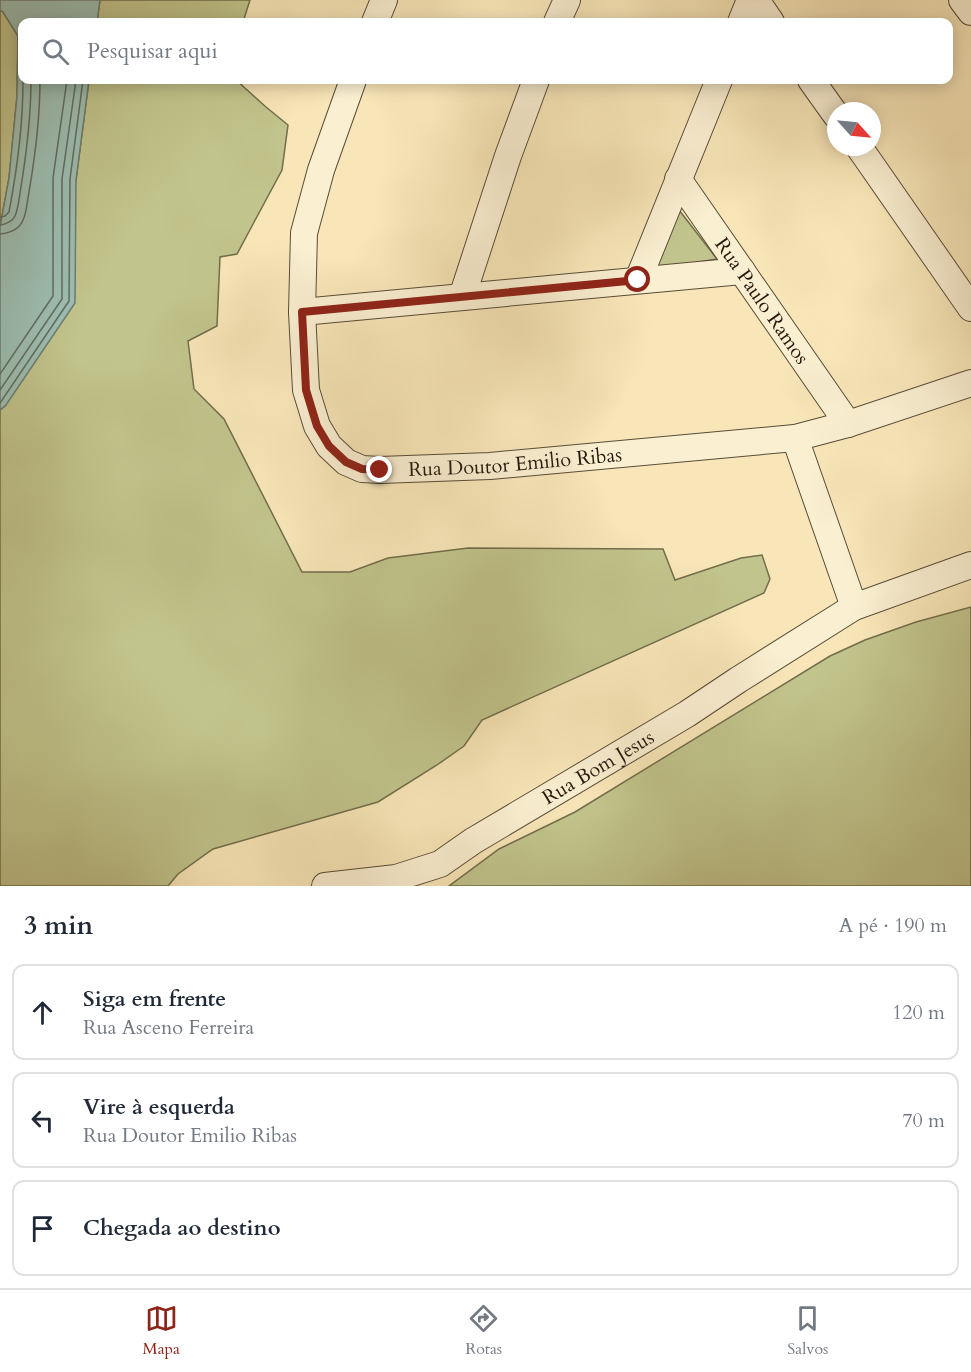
<!DOCTYPE html>
<html lang="pt">
<meta charset="utf-8">
<style>
body{margin:0;font-family:Cardo,serif;background:#f2f2f3;color:#1f2937}
.compass{position:absolute;left:827px;top:102px;width:54px;height:54px;border-radius:50%;background:#fff;box-shadow:0 3px 15px #0003;rotate:117deg}
.stop{position:absolute;width:18px;height:18px;margin:-14px;border:4px solid #8f2418;border-radius:50%;background:#fff}
.stop.end{background:#8f2418;border-color:#fff;box-shadow:0 2px 6px #0008}
.list{margin:0;padding:0;list-style:none}
h2{display:flex;justify-content:space-between;align-items:center;height:78px;margin:0;padding:0 24px;font-size:26px}
h2 small{font-size:20px;font-weight:400;color:#747a83}
.list li{display:grid;grid-template-columns:39px 1fr auto;gap:18px;align-items:center;box-sizing:border-box;height:96px;margin:0 12px 12px;padding:0 12px;border:2px solid #e0e1e3;border-radius:12px}
.list b{display:block;font-size:22px;white-space:nowrap}
.list p{margin:0;font-size:20px;white-space:nowrap;color:#747a83}
.list em{font-size:20px;font-style:normal;color:#747a83}
.icon{flex:none;width:33px;height:33px;fill:none;stroke:currentColor;stroke-width:2;stroke-linecap:round;stroke-linejoin:round}
.map{position:relative;flex:none;width:971px;height:886px;overflow:hidden}
.search{position:absolute;background:#fff;box-shadow:0 3px 15px #0003;left:18px;right:18px;top:18px;height:66px;display:flex;align-items:center;gap:15px;box-sizing:border-box;padding:0 21px;border-radius:12px;color:#747a83;font-size:22px}
.sheet{height:402px;background:#fff}
nav{display:flex;justify-content:space-around;align-items:center;box-sizing:border-box;height:84px;border-top:2px solid #e0e1e3;background:#fff;font-size:16px;color:#747a83}
nav a{display:grid;justify-items:center;gap:3px}
nav .on{color:#8f2418}
.map>svg:first-child{display:block}
</style>
<div class="map">
<svg width="971" height="886" viewBox="0 0 971 886">
<rect width="100%" height="100%" fill="#f8e6b8"/>
<filter id="stains"><feTurbulence type="fractalNoise" baseFrequency=".00333" numOctaves="4"/><feColorMatrix values="0 0 0 0 .2 0 0 0 0 .09 0 0 0 0 .02 0 0 0 .5 -.17"/></filter>
<radialGradient id="worn" r=".72"><stop offset=".6" stop-color="#630" stop-opacity="0"/><stop offset="1" stop-color="#630" stop-opacity=".3"/></radialGradient>
<!-- green -->
<g fill="#c1c48c" stroke="#726e4c" stroke-width="1.5">
<polygon points="100,0 250,0 243,22 97,22"/>
<polygon points="0,10 3,12 18,36 17,96 9,178 0,227"/>
<polygon points="89,80 236,80 266,107 288,125 282,170 237,254 220,257 217,326 188,341 194,389 224,419 302,572 350,572 388,558 468,548 663,549 675,580 741,558 762,555 770,579 764,593 482,720 464,746 437,765 378,802 213,849 178,874 168,886 0,886 0,410 6,405 76,180"/>
<polygon points="679,210 717,259 655,269"/>
<polygon points="971,607 971,886 449,886 499,849 575,812 830,656 865,640 916,622"/>
</g>
<!-- water -->
<polygon fill="#9dbfb3" stroke="#6d7d71" stroke-width="1.5" points="0,0 100,0 97,22 22,22 22,80 89,80 76,180 75,303 6,405 0,410 0,227 9,178 17,96 18,36 3,12 0,10"/>
<g fill="none" stroke-linecap="round" stroke-linejoin="round">
<!-- shore -->
<g stroke="#606c60" stroke-width="1.5">
<path d="M0,217L5,216L9,212C17,170 23,123 23,80"/>
<path d="M0,225C7,224 12,222 15,216C18,209 19,200 20,193C26,157 31,116 31,80"/>
<path d="M0,234C10,233 19,230 23,220C27,212 27,201 29,192C35,157 40,116 40,80"/>
<polyline points="0,374 53,296 53,178 67,80"/>
<polyline points="0,390 62,299 62,179 76,80"/>
<polyline points="0,403 69,301 70,179 83,80"/>
</g>
<defs>
<g id="minor">
<polyline points="756,0 771,22"/>
<polyline points="962,0 971,12"/>
<polyline points="375,22 384,0"/>
<polyline points="557,22 567,0"/>
<polyline points="741,22 750,0"/>
<path id="s1" d="M353,80L321,170L304,233L302,312L306,390L317,426L329,446L346,462L362,469L380,470L490,466L795,438L848,424L971,383"/>
<polyline points="811,80 836,115"/>
<polyline points="859,147 971,308"/>
<path id="s2" d="M678,179L848,424"/>
<polyline points="638,280 719,80"/>
<polyline points="462,297 508,156 536,80"/>
<polyline points="302,312 742,271"/>
<polyline points="795,438 854,607"/>
<path id="s3" d="M325,886L396,878L440,864L473,841L687,714L738,680L854,607L971,565"/>
</g>
</defs>
<!-- minor casing -->
<use href="#minor" stroke="#594c38" stroke-width="28"/>
<!-- minor -->
<use href="#minor" stroke="#faefd1" stroke-width="26"/>
</g>
<g fill="none" stroke-linecap="round" stroke-linejoin="round">
<!-- route -->
<polyline stroke="#8f2418" stroke-width="8" points="380,470 362,469 346,462 329,446 317,426 306,390 302,312 638,280"/>
</g>
<g text-anchor="middle" dominant-baseline="central" stroke-width="4.5" stroke-linejoin="round" paint-order="stroke">
<!-- street labels -->
<g font-size="20" fill="#24190d" stroke="#faefd1">
<text stroke="none"><textPath href="#s2" startOffset="148">Rua Paulo Ramos</textPath></text>
<text stroke="none"><textPath href="#s1" startOffset="573">Rua Doutor Emilio Ribas</textPath></text>
<text stroke="none"><textPath href="#s3" startOffset="303">Rua Bom Jesus</textPath></text>
</g>
</g>
<rect width="100%" height="100%" filter="url(#stains)"/>
<rect width="100%" height="100%" fill="url(#worn)"/>
</svg>
<svg class="compass" viewBox="-18 -18 36 36"><path d="M0-13l5 13h-10z" fill="#e53935"/><path d="M0 13l5-13h-10z" fill="#747a83"/></svg>
<div class="stop" style="left:638px;top:280px"></div>
<div class="stop end" style="left:380px;top:470px"></div>
<div class="search"><svg class="icon" aria-label="search" viewBox="0 0 24 24"><circle cx="10" cy="10" r="6"/><path d="M15 15l6 6"/></svg>Pesquisar aqui</div>
</div>
<section class="sheet">
<h2>3 min<small>A pé · 190 m</small></h2>
<ul class="list">
<li><svg class="icon" aria-label="ahead" viewBox="0 0 24 24"><path d="M12 20V5M6 11l6-6 6 6"/></svg><div><b>Siga em frente</b><p>Rua Asceno Ferreira</p></div><em>120 m</em></li>
<li><svg class="icon" aria-label="left" viewBox="0 0 24 24"><path d="M17 20v-9H6M10 6l-5 5 5 5"/></svg><div><b>Vire à esquerda</b><p>Rua Doutor Emilio Ribas</p></div><em>70 m</em></li>
<li><svg class="icon" aria-label="arrive" viewBox="0 0 24 24"><path d="M6 21V4h12l-3 4 3 4H6"/></svg><div><b>Chegada ao destino</b></div></li>
</ul>
</section>
<nav>
<a class="on"><svg class="icon" aria-label="map" viewBox="0 0 24 24"><path d="M3 6l6-2 6 2 6-2v14l-6 2-6-2-6 2zM9 4v14M15 6v14"/></svg>Mapa</a>
<a><svg class="icon" aria-label="directions" viewBox="0 0 24 24"><path d="M12 3l9 9-9 9-9-9zM9 14v-3h6M13 9l2 2-2 2"/></svg>Rotas</a>
<a><svg class="icon" aria-label="saved" viewBox="0 0 24 24"><path d="M7 4h10v16l-5-4-5 4z"/></svg>Salvos</a>
</nav>
